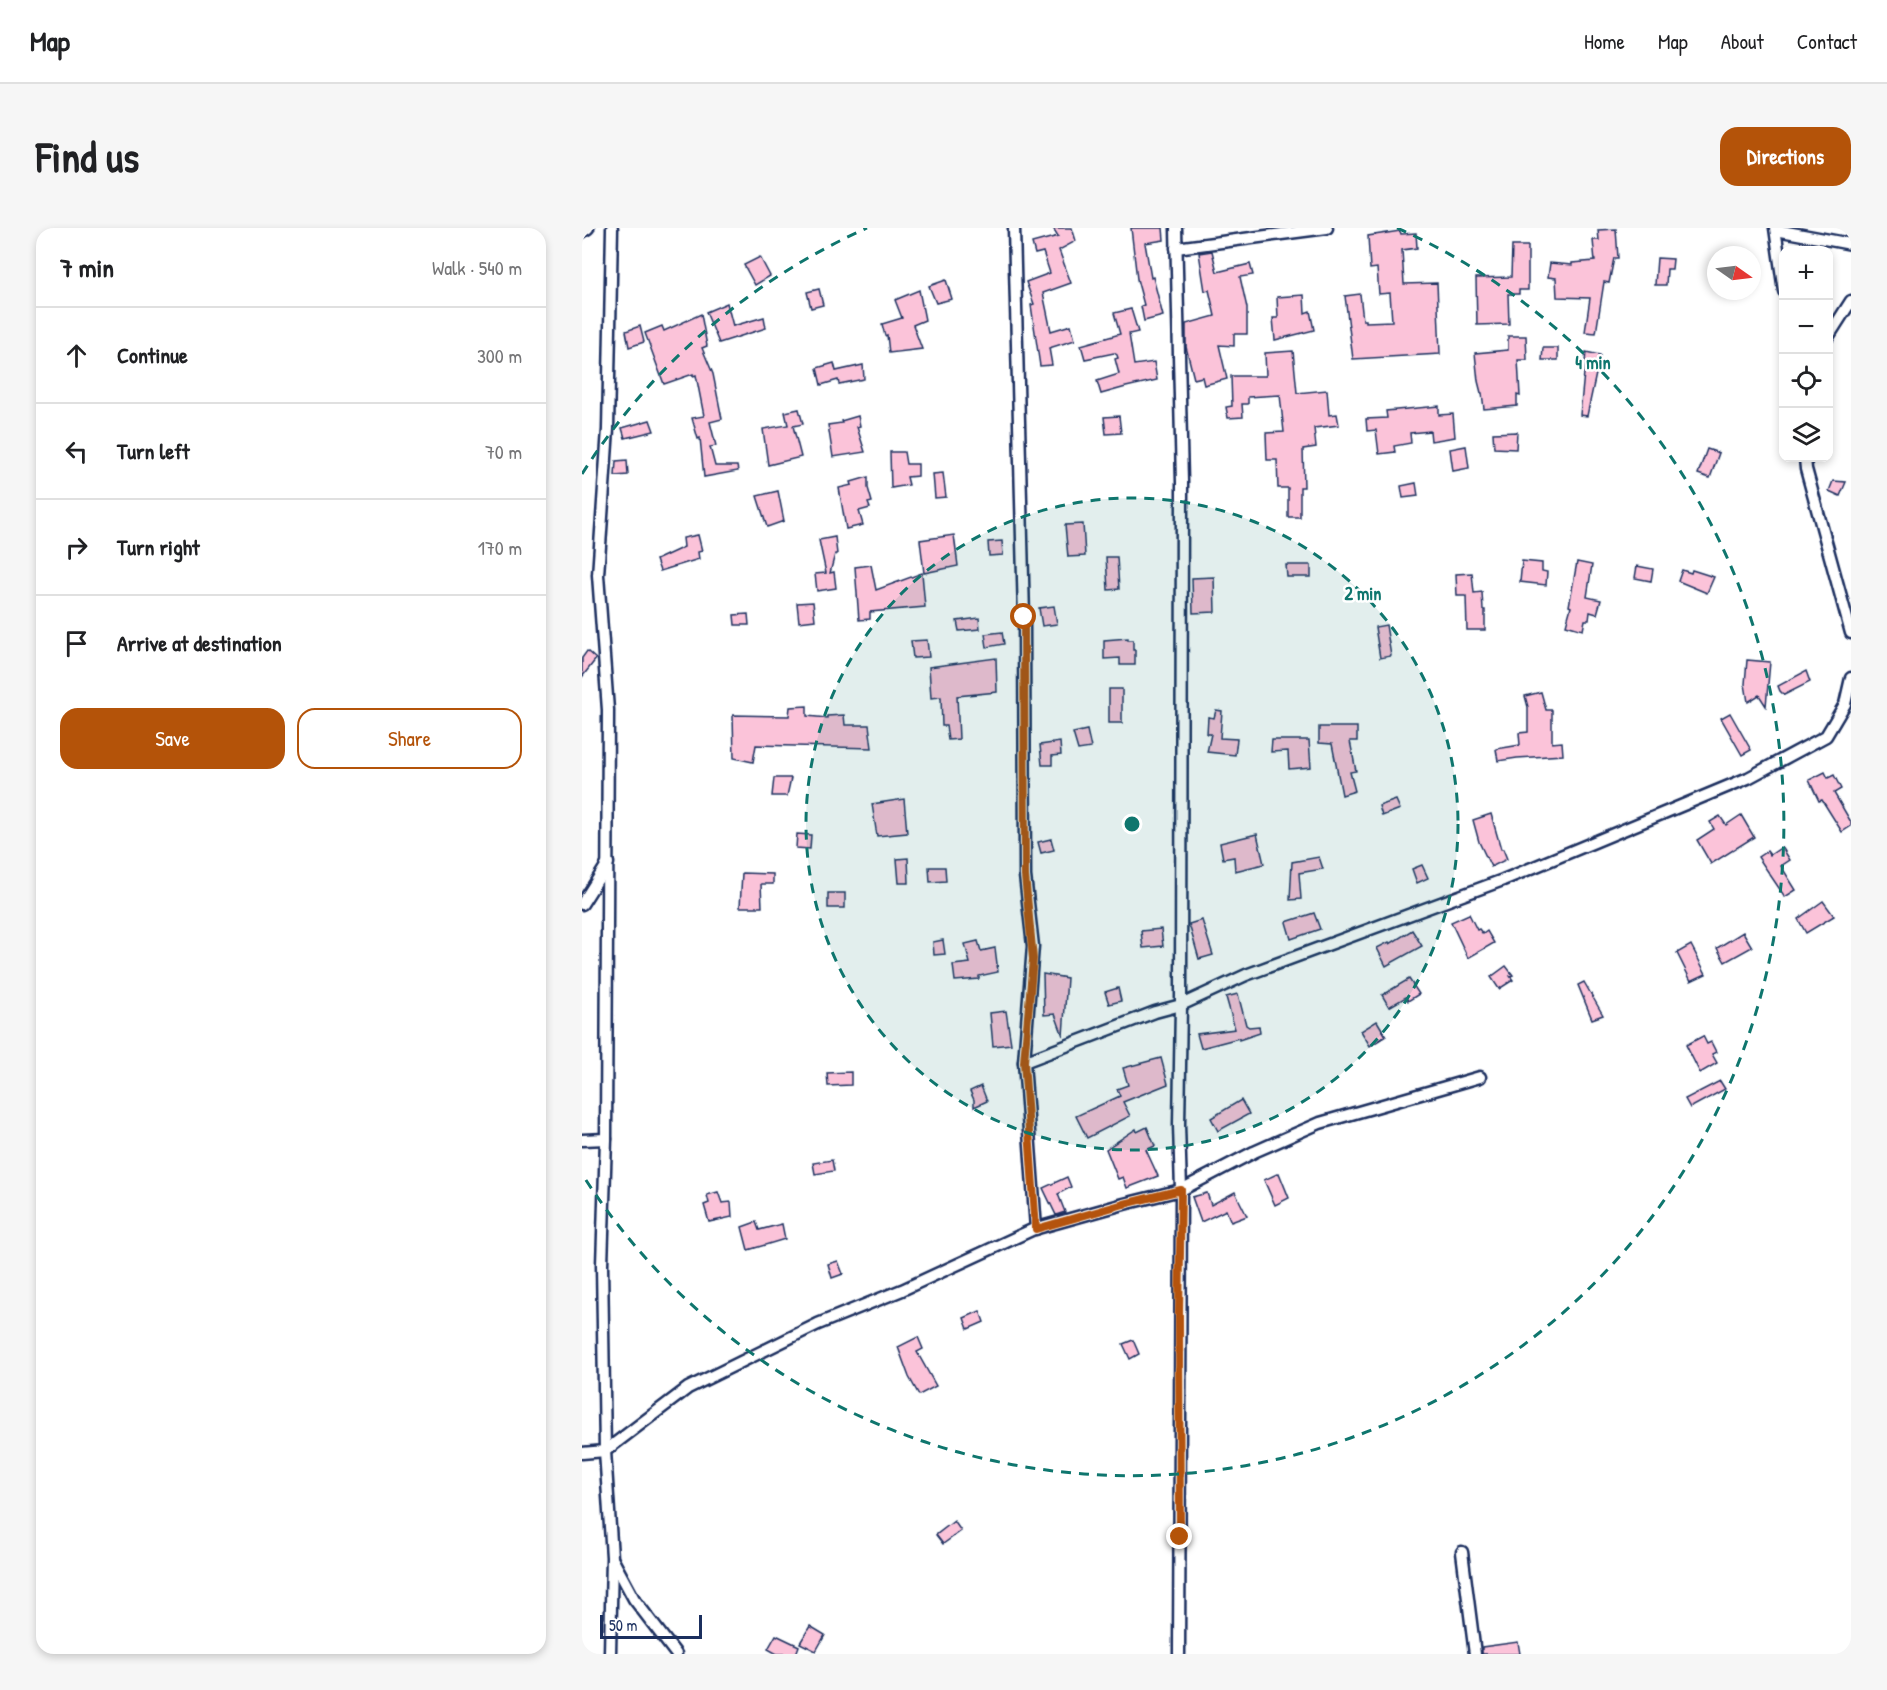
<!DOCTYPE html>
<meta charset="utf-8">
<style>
body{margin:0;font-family:"Patrick Hand",sans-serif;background:#f6f6f6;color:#202124}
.controls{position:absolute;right:18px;top:18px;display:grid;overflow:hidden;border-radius:12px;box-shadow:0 3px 9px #0003}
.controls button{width:54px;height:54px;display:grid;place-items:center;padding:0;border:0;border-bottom:2px solid #e0e0e0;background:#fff;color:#202124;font:30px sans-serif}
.compass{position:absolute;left:1125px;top:18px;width:54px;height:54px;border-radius:50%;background:#fff;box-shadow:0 3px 9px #0003;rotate:104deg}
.scale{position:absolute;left:18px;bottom:15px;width:102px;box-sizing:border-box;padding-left:6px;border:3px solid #1b2f5e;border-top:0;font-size:16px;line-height:21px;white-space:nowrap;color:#1b2f5e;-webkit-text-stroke:4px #fff;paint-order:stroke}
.stop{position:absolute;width:18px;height:18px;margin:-14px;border:4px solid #b45309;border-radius:50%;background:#fff}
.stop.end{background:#b45309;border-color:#fff;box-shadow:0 2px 6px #0008}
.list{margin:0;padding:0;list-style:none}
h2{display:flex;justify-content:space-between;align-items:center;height:78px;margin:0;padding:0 24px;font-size:26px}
h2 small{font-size:20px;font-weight:400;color:#757577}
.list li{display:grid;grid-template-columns:39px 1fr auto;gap:18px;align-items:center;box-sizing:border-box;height:96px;padding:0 24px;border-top:2px solid #e0e0e0}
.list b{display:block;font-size:22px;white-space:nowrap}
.list em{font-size:20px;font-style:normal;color:#757577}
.actions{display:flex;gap:12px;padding:18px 24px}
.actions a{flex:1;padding:14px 0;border:2px solid #b45309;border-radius:18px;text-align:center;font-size:21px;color:#b45309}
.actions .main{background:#b45309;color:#fff}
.icon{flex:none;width:33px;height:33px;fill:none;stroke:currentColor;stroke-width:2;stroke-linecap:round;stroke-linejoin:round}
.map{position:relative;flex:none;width:1269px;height:1426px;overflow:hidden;border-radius:18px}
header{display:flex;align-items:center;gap:36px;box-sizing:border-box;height:84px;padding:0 30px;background:#fff;border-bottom:2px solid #e0e0e0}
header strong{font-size:28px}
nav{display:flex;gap:33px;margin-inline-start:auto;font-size:21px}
.intro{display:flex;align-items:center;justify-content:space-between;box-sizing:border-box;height:144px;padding:0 36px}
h1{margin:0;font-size:42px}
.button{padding:15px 27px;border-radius:18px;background:#b45309;color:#fff;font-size:21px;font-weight:700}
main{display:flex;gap:36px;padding:0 36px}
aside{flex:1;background:#fff;border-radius:18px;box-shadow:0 3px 9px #0003}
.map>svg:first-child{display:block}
</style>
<header>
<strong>Map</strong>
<nav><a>Home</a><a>Map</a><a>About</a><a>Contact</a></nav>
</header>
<div class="intro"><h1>Find us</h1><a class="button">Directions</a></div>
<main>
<aside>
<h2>7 min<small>Walk · 540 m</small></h2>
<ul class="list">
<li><svg class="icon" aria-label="ahead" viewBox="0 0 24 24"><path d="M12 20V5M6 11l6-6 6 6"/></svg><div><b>Continue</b></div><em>300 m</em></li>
<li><svg class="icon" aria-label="left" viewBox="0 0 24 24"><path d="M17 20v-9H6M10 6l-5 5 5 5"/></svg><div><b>Turn left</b></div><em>70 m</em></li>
<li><svg class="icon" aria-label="right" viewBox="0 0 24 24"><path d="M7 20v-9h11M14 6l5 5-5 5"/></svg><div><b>Turn right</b></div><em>170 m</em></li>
<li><svg class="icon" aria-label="arrive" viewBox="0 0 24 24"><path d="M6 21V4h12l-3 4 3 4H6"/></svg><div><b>Arrive at destination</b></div></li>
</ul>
<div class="actions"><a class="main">Save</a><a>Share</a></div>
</aside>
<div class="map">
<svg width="1269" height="1426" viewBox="0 0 1269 1426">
<rect width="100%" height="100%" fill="#fff"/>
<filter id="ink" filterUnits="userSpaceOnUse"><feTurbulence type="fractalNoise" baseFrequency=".0167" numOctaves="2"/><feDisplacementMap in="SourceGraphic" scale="12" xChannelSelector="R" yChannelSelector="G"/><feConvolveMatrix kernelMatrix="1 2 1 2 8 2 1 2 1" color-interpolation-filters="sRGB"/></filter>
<g filter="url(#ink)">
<!-- building -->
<g fill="#fbc3d9" stroke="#1b2f5e" stroke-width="1.5">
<polygon points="471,0 490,0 494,13 477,22 489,55 461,65 469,103 489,97 493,112 467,120 470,137 458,138 449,77 452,76 444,54 468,45 461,24 453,26 450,15 476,8"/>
<polygon points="549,0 581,0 582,12 563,15 569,50 571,49 581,88 562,93 559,78 562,77 555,51"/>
<polygon points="1034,1 1036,30 1032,30 1027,55 1022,54 1014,105 1003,104 1008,70 975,69 974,50 966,49 968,35 990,37 990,35 1013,33 1011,12 1017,12 1016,2"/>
<polygon points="818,3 819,6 834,5 835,20 820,22 822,56 855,55 858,126 771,131 763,68 778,66 781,92 784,92 784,94 810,93 808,65 797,66 795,40 788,41 786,8"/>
<polygon points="930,18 946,18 946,62 937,62 937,66 926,66 927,96 895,97 894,50 929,49"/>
<polygon points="630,23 635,44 668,36 671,47 658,49 665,80 665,106 652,106 652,118 637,117 645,151 622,157 620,149 612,151 604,119 604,96 633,88 627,62 623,63 617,25"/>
<polygon points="178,29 188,48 173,57 162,37"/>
<polygon points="1075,30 1091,31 1090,41 1085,41 1084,57 1073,57"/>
<polygon points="364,52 370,71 354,75 347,58"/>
<polygon points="237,61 241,77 229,80 225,64"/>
<polygon points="337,62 343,92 331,97 340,121 307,125 305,107 303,108 300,96 320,90 313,72"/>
<polygon points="722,67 723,85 728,83 732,102 693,112 691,90 696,90 695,69"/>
<polygon points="145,75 151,98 182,89 184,100 137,115 124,84"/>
<polygon points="549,81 556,104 547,106 552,137 572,134 575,152 544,159 519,166 515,153 537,146 533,131 536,130 535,127 532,125 503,131 499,117 538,106 532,85"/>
<polygon points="119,86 125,118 120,120 131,146 140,191 128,194 134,218 128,219 133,238 155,238 156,243 122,249 118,210 116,211 110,190 122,188 114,147 111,148 111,146 82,156 63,105 80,98 82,103"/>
<polygon points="58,98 62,114 47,119 44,103"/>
<polygon points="926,108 944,108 945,132 936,132 938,168 935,167 935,178 902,181 900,165 899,165 896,153 893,125 926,122"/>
<polygon points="961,120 976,120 976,132 960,132"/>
<polygon points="711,123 715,165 745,162 747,187 755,186 757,197 732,200 734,219 721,221 722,259 718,259 718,289 706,289 706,260 696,260 695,232 685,232 684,205 702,204 698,167 666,169 666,176 660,176 661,189 646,190 644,179 650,178 649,148 684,148 683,125"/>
<polygon points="1004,124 1018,127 1005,188 998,187"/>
<polygon points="252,135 254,143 281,137 282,151 257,156 256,152 239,157 235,140"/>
<polygon points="857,178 857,187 871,186 873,209 849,213 848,203 828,205 829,215 812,218 813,224 797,226 794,202 785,203 784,191 805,190 804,183"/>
<polygon points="217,181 221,196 211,198 219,229 186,237 181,201 206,197 203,184"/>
<polygon points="276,188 278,198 275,199 283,224 251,229 246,197 260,195 259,193"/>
<polygon points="537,188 539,205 524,206 522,189"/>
<polygon points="68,192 72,203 43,210 40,200"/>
<polygon points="935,204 934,221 912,220 911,205"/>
<polygon points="884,218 887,240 871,243 868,221"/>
<polygon points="1125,221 1137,225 1128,250 1116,246"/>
<polygon points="308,224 322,224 324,236 336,236 336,248 325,249 327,257 309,260"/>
<polygon points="45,232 46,247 33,248 34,233"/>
<polygon points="361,245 364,269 353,270 351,246"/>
<polygon points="286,249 286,260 290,274 286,275 288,280 277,283 281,297 264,301 257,260 270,257 269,254"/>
<polygon points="1251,253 1264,254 1258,268 1247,263"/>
<polygon points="834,255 836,268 821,270 819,258"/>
<polygon points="196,263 202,293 185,299 175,268"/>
<polygon points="501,296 503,328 486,329 483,297"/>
<polygon points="116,307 120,323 116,324 117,331 78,343 74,332 102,319 101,310"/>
<polygon points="372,307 376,338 342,345 338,312"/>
<polygon points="253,309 255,326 253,326 248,345 252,344 254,360 235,363 233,346 244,345 237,312"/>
<polygon points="420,313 421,327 407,328 406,314"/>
<polygon points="524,329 535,329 537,361 526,362"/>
<polygon points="940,333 960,335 960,343 965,344 964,357 938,354"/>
<polygon points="995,334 1010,337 1005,369 1019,372 1015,386 1008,384 1007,392 1003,392 1001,402 984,397 989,379 987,378"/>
<polygon points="289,337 294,362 340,345 343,379 288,384 288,391 277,392 273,339"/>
<polygon points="704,337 729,337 729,349 705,349"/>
<polygon points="1055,338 1071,341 1069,353 1053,350"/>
<polygon points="1100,342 1109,345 1110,342 1132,349 1125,365 1096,353"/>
<polygon points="890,345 892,365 900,364 901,382 903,382 903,402 885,402 884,368 875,368 874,346"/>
<polygon points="632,349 633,384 611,385 610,350"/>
<polygon points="231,374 233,392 217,394 215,375"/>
<polygon points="472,378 475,396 460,398 457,380"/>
<polygon points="166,386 167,397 153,397 152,387"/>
<polygon points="397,390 398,401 377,403 375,393"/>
<polygon points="804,397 809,428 798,430 793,399"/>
<polygon points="420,404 422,416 405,419 403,406"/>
<polygon points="546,410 546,412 551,412 551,422 553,422 553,437 538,437 538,430 522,431 522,412"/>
<polygon points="345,412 347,429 331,430 329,413"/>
<polygon points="5,423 14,431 0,449 0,430"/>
<polygon points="414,430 415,464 375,468 377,511 366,512 364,498 360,498 359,469 349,470 347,439"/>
<polygon points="1165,432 1188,434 1184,478 1177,467 1166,474 1163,456"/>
<polygon points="1224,443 1228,454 1202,467 1198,463 1196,458"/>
<rect x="527" y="461" width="13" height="34"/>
<polygon points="959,464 964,482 970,482 970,515 980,514 981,527 935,530 916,533 914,521 938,517 937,505 946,504 946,479 943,468"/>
<polygon points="225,478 225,488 245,490 245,488 262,487 263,497 287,497 290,520 174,517 171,534 152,530 151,487 207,488 208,479"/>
<polygon points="634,482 640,483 638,510 655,511 653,527 625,524 629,506 625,506 626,489 632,490"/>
<polygon points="1148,485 1169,522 1160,527 1139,490"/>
<polygon points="737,499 775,499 775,513 768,513 774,543 768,544 773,563 760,567 750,516 737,515"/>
<polygon points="505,502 509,520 496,522 491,505"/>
<polygon points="690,512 727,512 729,539 707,541 706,523 689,524"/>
<polygon points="478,514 479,527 470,528 470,537 460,537 458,517"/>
<polygon points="1243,544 1246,550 1252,547 1259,561 1252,565 1269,594 1269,598 1260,604 1240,572 1237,573 1227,552"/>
<polygon points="192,550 209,550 205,568 190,568"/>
<polygon points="322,571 325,605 295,608 290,576"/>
<polygon points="814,572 818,581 800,588 797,578"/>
<polygon points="909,586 919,621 921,621 925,631 909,639 897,614 891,592"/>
<polygon points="1159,587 1172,609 1129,636 1115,612 1132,601 1128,594 1138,588 1144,597"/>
<polygon points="215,606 229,607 228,621 214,620"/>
<polygon points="675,606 682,636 653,643 652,629 641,631 638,615"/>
<polygon points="469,611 472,622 459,625 456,614"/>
<polygon points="1200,619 1208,632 1199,638 1214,662 1203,669 1176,629 1185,623 1188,627"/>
<polygon points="737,629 741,641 717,645 719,671 708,672 710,634"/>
<polygon points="326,630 327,655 317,655 315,631"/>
<polygon points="840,637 846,650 835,655 830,641"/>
<polygon points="347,639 363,639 364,653 348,654"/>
<polygon points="160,645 191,646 191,656 179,656 180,679 158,679"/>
<rect x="246" y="665" width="17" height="15"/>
<polygon points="1241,673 1252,688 1224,705 1216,691"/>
<polygon points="732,685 738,701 709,711 704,694"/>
<polygon points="887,686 895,702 897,701 901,706 905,703 912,715 886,730 869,694"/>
<polygon points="620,692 631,727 617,731 607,696"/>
<polygon points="579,701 581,718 561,720 559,703"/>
<polygon points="830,702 840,718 804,738 795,720 807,714 808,716"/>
<polygon points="1161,704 1170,719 1143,734 1135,720"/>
<polygon points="361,712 363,726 352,727 351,714"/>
<polygon points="396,713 399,723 413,720 416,744 397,748 397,751 373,753 371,737 388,735 383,716"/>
<polygon points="1109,717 1124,746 1109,753 1095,725"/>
<polygon points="924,738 931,747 928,748 931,752 917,761 909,749"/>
<polygon points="461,746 485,750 481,808 473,786 462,787"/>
<polygon points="827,751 837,766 826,773 824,769 807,779 800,767"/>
<polygon points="1002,754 1021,787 1010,791 996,757"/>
<polygon points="536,760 539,773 527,776 523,764"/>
<polygon points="656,766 664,797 667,799 677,798 678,805 657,812 657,810 619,820 615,806 653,801 644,769"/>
<polygon points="424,783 429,816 411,818 408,785"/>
<polygon points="795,793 804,808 788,818 779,803"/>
<polygon points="1121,808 1125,816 1129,814 1134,824 1130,826 1135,835 1118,845 1104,817"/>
<polygon points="579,830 586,856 541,874 548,888 505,910 494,888 538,868 535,861 546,857 541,840"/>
<polygon points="269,844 269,857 246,858 245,845"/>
<polygon points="1138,853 1143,861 1108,880 1103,871"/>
<polygon points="399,858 405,873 392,879 392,872 388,863"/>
<polygon points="659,872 667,886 636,903 629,890"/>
<polygon points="565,899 573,918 564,922 576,948 545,960 541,949 536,951 524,921 554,901 555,904"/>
<polygon points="250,932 252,943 233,946 231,935"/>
<polygon points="697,945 707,970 693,977 682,952"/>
<polygon points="485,949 489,959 476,966 483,984 474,987 461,960"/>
<polygon points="136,964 140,975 149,974 150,989 127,994 122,977 127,975 125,967"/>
<polygon points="653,964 665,988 649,994 644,982 619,994 610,969 625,965 629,977"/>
<polygon points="174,994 177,1002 200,996 203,1011 166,1022 160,999"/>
<polygon points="256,1033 261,1046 250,1050 246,1036"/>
<polygon points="398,1083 402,1094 386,1101 382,1090"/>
<polygon points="336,1109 341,1121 335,1124 354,1158 337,1167 327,1149 316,1119"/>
<polygon points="551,1112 557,1126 548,1131 541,1116"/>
<polygon points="372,1293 379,1303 361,1316 354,1307"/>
<polygon points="228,1398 243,1407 234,1423 218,1415"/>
<polygon points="194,1407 217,1418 214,1426 195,1426 186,1421"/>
<polygon points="936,1414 938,1426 900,1426 900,1419"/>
</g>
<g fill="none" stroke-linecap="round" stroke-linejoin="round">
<defs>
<g id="street">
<polyline points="432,0 442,389 443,648 451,718 442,834 454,1001"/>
<polyline points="594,0 600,254 599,777 597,897 599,962 597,1426"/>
<polyline points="1193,0 1202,63"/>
<polyline points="1194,2 1269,16"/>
<polyline points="0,4 6,0"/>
<polyline points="594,20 745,0"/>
<polyline points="1246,109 1269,73"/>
<polyline points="1223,230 1224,241 1269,405"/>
<polyline points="0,676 26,635"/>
<polyline points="442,834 573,784 599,777 664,747 921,652 1166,550 1244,508 1263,476 1269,450"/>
<polyline points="0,912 24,911"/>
<polyline points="0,1225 23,1223 106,1160 236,1096 320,1062 452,1001 542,976 599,962 672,924 738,895 898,849"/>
<polyline points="880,1324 893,1426"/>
<polyline points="31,1332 52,1371 94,1426"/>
<polyline points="28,1426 30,1329 23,1223 20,1037 24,911 26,482 16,347 26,201 30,0"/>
</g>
</defs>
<!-- street casing -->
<use href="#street" stroke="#1b2f5e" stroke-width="15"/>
<!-- street -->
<use href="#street" stroke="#fff" stroke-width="10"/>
</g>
</g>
<g fill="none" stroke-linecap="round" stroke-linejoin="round" filter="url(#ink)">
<!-- route -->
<polyline stroke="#b45309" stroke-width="8" points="442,389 443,648 451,731 442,834 454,1001 542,976 599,962 597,1088 598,1309"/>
</g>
<!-- distance rings -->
<circle cx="550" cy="596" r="326" fill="#0f766e" fill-opacity=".12"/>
<g fill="none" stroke="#0f766e" stroke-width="3" stroke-dasharray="10 8">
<circle cx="550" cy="596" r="326"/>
<path d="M0 246A652 652 0 0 1 285 0M815 0A652 652 0 1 1 0 946"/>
</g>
<circle cx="550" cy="596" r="9" fill="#0f766e" stroke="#fff" stroke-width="3"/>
<g font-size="18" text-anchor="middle" font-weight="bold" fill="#0f766e" stroke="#fff" stroke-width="5" stroke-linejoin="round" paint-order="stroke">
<text x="1011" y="141">4 min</text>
<text x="781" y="372">2 min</text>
</g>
</svg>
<div class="controls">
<button>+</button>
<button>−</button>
<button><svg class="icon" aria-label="locate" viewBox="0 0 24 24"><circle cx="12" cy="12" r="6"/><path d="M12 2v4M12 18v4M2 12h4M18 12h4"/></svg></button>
<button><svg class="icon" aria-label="layers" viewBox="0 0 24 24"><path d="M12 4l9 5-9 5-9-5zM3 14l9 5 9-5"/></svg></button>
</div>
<svg class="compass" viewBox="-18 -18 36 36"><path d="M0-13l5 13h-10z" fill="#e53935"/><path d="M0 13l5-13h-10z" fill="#757577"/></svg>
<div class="scale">50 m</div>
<div class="stop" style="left:442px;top:389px"></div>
<div class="stop end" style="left:598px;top:1309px"></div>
</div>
</main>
